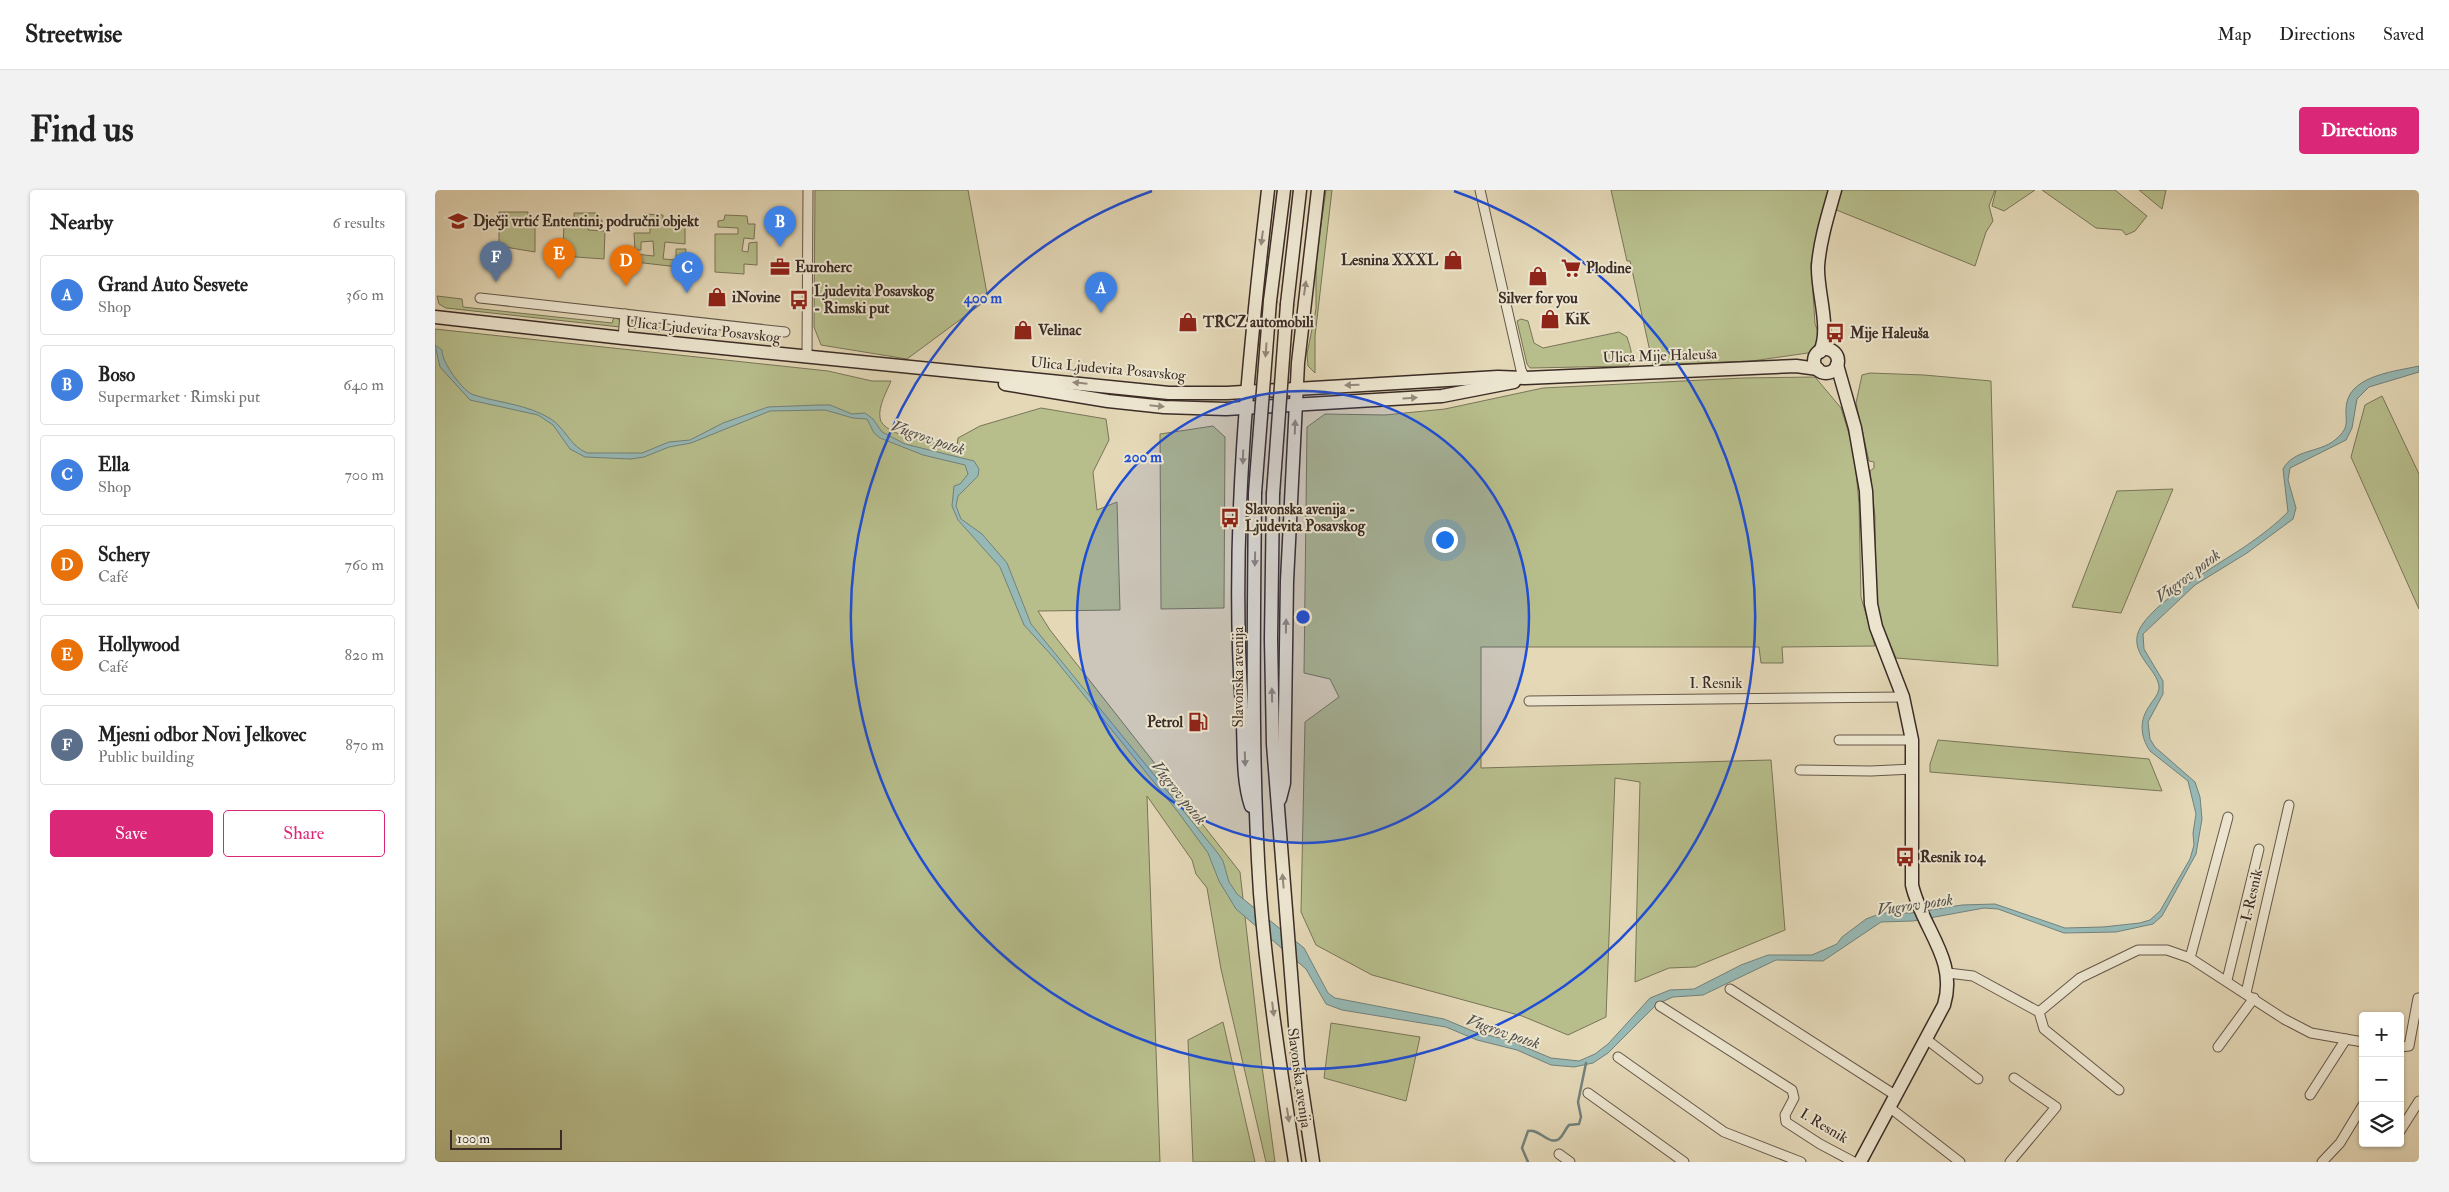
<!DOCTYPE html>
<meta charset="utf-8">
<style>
body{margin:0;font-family:"IM FELL Double Pica",serif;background:#f2f2f2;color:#222}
.controls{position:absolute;right:15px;bottom:15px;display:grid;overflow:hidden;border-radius:5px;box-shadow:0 1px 4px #0004}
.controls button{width:45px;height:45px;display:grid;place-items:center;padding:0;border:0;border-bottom:1px solid #e0e0e0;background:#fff;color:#222;font:25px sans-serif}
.scale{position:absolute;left:15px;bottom:12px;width:112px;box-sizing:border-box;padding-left:5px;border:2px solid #3b2c26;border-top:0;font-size:14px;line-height:18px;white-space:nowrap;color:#3b2c26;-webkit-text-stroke:4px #ede6d0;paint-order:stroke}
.you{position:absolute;left:1009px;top:349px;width:18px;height:18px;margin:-12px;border:4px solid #fff;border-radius:50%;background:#1a73e8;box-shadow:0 0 0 8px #1a73e833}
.badge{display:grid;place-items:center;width:32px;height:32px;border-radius:50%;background:#db2777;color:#fff;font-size:16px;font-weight:700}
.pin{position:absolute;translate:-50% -41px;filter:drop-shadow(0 1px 2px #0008)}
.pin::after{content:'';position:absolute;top:26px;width:18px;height:15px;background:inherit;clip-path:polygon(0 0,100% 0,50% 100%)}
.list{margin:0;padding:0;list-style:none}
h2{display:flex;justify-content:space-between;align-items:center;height:65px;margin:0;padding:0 20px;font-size:21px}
h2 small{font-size:16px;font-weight:400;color:#767676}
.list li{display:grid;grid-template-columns:32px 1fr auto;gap:15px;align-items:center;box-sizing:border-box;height:80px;margin:0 10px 10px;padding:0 10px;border:1px solid #e0e0e0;border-radius:5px}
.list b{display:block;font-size:19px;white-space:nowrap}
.list p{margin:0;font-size:16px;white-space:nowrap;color:#767676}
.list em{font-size:16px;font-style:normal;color:#767676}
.actions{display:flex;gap:10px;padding:15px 20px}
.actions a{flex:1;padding:11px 0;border:1px solid #db2777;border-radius:5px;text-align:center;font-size:18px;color:#db2777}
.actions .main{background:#db2777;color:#fff}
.icon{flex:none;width:28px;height:28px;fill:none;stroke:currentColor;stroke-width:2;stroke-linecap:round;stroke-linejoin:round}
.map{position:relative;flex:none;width:1984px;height:972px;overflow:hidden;border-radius:5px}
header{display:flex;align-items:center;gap:30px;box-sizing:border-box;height:70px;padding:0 25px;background:#fff;border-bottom:1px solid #e0e0e0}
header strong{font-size:24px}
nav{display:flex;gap:28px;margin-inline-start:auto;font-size:18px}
.intro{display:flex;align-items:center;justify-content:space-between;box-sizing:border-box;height:120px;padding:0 30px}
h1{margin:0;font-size:35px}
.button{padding:12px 22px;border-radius:5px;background:#db2777;color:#fff;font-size:18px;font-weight:700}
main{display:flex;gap:30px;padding:0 30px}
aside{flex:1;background:#fff;border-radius:5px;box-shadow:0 1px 4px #0004}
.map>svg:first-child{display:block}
</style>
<header>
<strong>Streetwise</strong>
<nav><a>Map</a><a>Directions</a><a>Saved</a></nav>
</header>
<div class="intro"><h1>Find us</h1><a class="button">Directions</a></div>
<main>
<aside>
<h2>Nearby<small>6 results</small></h2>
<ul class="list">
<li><span class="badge" style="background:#3f7fe0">A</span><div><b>Grand Auto Sesvete</b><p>Shop</p></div><em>360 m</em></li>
<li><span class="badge" style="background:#3f7fe0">B</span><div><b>Boso</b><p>Supermarket · Rimski put</p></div><em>640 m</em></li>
<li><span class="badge" style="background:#3f7fe0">C</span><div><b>Ella</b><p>Shop</p></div><em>700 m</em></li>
<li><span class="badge" style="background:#e8710a">D</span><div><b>Schery</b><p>Café</p></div><em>760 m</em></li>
<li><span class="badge" style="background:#e8710a">E</span><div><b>Hollywood</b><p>Café</p></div><em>820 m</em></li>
<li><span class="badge" style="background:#5c6f8a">F</span><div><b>Mjesni odbor Novi Jelkovec</b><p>Public building</p></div><em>870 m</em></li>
</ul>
<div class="actions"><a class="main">Save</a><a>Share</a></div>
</aside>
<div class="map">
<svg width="1984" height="972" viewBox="0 0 1984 972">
<rect width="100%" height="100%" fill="#e4d8b7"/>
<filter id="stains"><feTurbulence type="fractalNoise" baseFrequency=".004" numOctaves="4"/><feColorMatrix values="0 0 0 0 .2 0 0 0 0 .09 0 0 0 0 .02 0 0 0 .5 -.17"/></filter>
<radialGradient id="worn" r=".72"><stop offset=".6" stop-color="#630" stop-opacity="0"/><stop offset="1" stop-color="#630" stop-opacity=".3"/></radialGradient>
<!-- green -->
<g fill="#b7be8c" stroke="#797559">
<polygon points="380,0 533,0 553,109 472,169 386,155 379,137"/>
<polygon points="891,0 897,0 880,146 880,183 873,176 872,164 881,119 881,71"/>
<polygon points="1176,0 1395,0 1376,73 1380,134 1384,144 1380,155 1373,163 1317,171 1218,175 1195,71 1192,71"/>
<polygon points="1404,0 1560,0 1554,16 1558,31 1551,42 1540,76 1399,19"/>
<polygon points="1561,0 1600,0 1569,21 1557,16"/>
<polygon points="1607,0 1680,0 1712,26 1700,41 1691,45 1687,40 1661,38"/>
<polygon points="1704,0 1731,0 1727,19"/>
<polygon points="64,22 93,22 93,27 100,28 100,62 64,56"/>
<polygon points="139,23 161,23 161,30 167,30 167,34 153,34 153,40 170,41 169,69 128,66 129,29 139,29"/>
<polygon points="210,24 228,25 228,35 250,35 250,54 230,52 228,69 241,70 241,59 251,59 250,71 243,71 243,77 200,72 200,64 219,66 218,51 206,52 206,60 200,60 199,43 215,43 215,36 202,36 201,29 209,29"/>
<polygon points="290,25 312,26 313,34 320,34 319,49 309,48 307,61 313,62 314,53 322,52 322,75 309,74 309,84 280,82 280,44 303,44 303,38 283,37 283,31 289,30"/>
<polygon points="2,106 27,109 28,117 177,133 179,127 185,130 185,137 11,118 4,114"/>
<polygon points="200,129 204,131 204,135 217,139 218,137 254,141 256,135 257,144 194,138 196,131"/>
<path d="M1086,129L1093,131L1099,153L1108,158L1184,142L1192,147C1195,157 1200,168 1193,176L1095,178L1092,174L1082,131Z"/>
<path d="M0,139L393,181L437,191H456C452,201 443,216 445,228C447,247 507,254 522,257L523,248L545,236L606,218L671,229L674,250L658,282L662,320L682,312L685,420L603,421L615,440L805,682L826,869L840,972H831L786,779L772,698L761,684L757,670L712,606L725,972H0Z"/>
<polygon points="1435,183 1489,185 1556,191 1563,476 1461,468 1444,427 1440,390 1440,327 1435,281 1439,278 1439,272 1434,271 1421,213 1427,185"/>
<polygon points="1380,187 1406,218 1419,260 1424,314 1426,407 1440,456 1347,457 1348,473 1326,473 1324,457 1046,457 1046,578 1336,570 1350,740 1260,777 1234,778 1200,792 1205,592 1180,588 1171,827 1133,845 1087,826 937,785 881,755 866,722 870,532 904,507 895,489 869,483 872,237 890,224 950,225 1010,219 1108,198 1308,188"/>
<polygon points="1947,206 1984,284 1984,419 1916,267 1930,215"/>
<polygon points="778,236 790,247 789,418 726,419 725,244"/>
<polygon points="1738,299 1686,423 1637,417 1682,301"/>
<polygon points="1503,550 1714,569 1727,601 1495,582 1495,574"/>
<polygon points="788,832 820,972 758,972 753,850"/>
<polygon points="896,833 985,847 971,911 889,888"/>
</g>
<!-- water -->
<path fill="#97b9b5" stroke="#72817c" d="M0,155L7,160C6,171 28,202 39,205C64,213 92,214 116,229C130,238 135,256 152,263H207L234,252L255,250L288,233L333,217L384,215H395L417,224L430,223L438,229L447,242L470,254L539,271L544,279L543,286L523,306L521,316L526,329L547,344L572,373L596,434L782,662L788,671L794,692L802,704L869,758L893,803L900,808L1009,829L1040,842L1073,850L1116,868L1144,871L1160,864L1173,854L1215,808L1235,800L1259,799L1306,775L1333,765H1377L1402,754L1407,747L1431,729L1447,723H1476L1527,715L1560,714L1630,738L1668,737L1705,733L1715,730L1725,721L1755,669L1759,655L1758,643L1761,624L1753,591L1715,561C1705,546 1704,530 1715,515C1718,510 1723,505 1724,499C1725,482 1699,468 1702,447C1706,417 1790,371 1815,353C1828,344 1841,334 1853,322L1848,279C1859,259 1884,263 1900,250C1918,235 1908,230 1912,212C1918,185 1962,181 1984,176V182L1934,197L1922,209L1917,238L1911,250L1855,278L1853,290L1861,318L1858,329L1812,363L1760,395L1708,444L1709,459L1728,491V504L1713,532L1715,549L1720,557L1760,592L1765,607L1767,629L1761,664L1727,726L1718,734L1681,742L1629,743L1563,719L1549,718L1478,731L1446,732L1388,771L1341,770L1268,805L1238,807L1222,814L1173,863L1158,873L1139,877L1116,875L1082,860L1042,850L1011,837L907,820L891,814L871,779L801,719L784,691L773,663L743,622L619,468L589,435L565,377L523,330L517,316L519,296L525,294L533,284L530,275L488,265L445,248L439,243L432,229L418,228L390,220L335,221L256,253L234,257L209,267L196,269L150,267L135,259L118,235L103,225L35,210L5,177Z"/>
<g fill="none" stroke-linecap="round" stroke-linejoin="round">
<!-- stream -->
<path stroke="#72817c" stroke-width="2.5" d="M1093,972L1087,958L1093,941C1104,938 1114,956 1124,949C1129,945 1130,939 1134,935L1144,934L1146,927L1143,912L1151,873"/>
<defs>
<g id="street">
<polyline points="1045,0 1086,180 1090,188"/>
<polyline points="45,108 350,142"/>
<polyline points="188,148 190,124"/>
<polyline points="372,167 373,0"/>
<polyline points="1094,511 1468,507"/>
<polyline points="1404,550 1477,550"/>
<polyline points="1365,580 1436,581 1478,579"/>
<polyline points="1755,768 1793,627"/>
<polyline points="1513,783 1538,786 1604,822 1609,839 1684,900"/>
<polyline points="1792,790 1824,659"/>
<polyline points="1295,799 1460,905"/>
<polyline points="1811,803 1854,615"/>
<polyline points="1225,816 1357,900 1359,908 1350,925 1351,932 1385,954 1419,972"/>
<polyline points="1604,822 1645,788 1703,760 1732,760 1755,768 1849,829 1876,843 1928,852"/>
<polyline points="1491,849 1543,889"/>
<polyline points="1783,857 1819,808"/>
<polyline points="1965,857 1974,856 1983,808"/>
<polyline points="1183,867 1289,942 1366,972"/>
<polyline points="1153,903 1249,972"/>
<polyline points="1875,905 1911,849"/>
<polyline points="1454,917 1525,972"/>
<polyline points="1965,941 1984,911"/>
<polyline points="1124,964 1135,972"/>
<polyline points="1575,972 1621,917 1579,888"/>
<polyline points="1887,972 1905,953 1928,915"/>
</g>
<g id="secondary">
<polyline points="835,111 849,0"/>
<polyline points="852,114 865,0"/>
<polyline points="0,127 188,148 734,203 792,203 1063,187 1090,188 1361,176 1383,179"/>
<circle cx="1391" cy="171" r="12"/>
<path d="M1385,162C1396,137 1382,103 1383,76C1385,50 1393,25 1400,0"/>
<path d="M1402,175L1420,238L1431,301L1436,414L1441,437L1468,507L1477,550V695C1487,739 1523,769 1509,815L1425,972"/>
<polyline points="570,194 673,211 729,217 791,219 1007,206 1079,192"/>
<path d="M820,303C819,436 816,570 825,703C832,793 846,883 860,972"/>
<polyline points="838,304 836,449 838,554 863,873 878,972"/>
<polyline points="845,609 849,593 852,391 863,173 883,0"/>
<path d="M816,616C806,586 810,550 807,518C795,346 813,171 833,0"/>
</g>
</defs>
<!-- street casing -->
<use href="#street" stroke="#65574a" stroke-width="11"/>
<!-- secondary casing -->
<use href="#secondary" stroke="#3b2c26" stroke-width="15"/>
<!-- street -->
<use href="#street" stroke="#ede6d0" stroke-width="9"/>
<!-- secondary -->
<use href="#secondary" stroke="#ede6d0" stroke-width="12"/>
<defs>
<g id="secondary-bridge">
<polyline points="820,303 835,111"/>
<polyline points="838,304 852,114"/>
</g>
</defs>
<!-- secondary-bridge casing -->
<use href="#secondary-bridge" stroke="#3b2c26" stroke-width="15" stroke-linecap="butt"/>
<!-- secondary-bridge -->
<use href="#secondary-bridge" stroke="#ede6d0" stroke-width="12"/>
</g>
<!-- one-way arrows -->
<defs><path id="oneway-solid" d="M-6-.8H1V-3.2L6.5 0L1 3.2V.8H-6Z" transform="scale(1.25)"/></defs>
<g fill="#94897b">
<use href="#oneway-solid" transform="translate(827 48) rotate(97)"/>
<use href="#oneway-solid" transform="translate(870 98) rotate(-82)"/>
<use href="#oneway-solid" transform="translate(831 160) rotate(94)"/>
<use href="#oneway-solid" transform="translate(645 193) rotate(-174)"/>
<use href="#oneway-solid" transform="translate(917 195) rotate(178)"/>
<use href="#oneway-solid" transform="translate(975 208) rotate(-4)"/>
<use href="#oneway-solid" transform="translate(722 216) rotate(6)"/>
<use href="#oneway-solid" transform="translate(860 237) rotate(-88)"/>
<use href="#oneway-solid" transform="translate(808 267) rotate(92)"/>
<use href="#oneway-solid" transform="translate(820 369) rotate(91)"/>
<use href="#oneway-solid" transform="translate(851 436) rotate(-89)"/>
<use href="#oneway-solid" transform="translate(837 505) rotate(-91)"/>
<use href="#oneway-solid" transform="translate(810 569) rotate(88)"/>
<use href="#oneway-solid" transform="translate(848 691) rotate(-95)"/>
<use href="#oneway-solid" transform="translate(838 819) rotate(83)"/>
<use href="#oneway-solid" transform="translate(853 925) rotate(81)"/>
</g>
<!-- distance rings -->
<circle cx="868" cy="427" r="226" fill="#1d4ed8" fill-opacity=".12"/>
<g fill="none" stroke="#1d4ed8" stroke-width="2.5">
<circle cx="868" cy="427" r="226"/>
<path d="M1019 1A452 452 0 1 1 717 1"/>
</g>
<!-- icons -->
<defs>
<symbol id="school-bare" viewBox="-9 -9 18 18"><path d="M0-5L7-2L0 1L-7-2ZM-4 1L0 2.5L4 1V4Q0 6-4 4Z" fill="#8f2418" stroke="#ede6d0" stroke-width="2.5" paint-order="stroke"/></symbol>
<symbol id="shop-bare" viewBox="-9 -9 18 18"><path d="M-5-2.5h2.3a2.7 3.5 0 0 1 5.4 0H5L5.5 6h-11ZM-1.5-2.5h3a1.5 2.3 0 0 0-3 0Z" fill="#8f2418" stroke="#ede6d0" stroke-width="2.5" paint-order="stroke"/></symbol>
<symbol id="office-bare" viewBox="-9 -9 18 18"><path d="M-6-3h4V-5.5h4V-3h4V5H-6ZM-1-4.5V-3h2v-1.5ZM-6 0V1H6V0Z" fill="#8f2418" stroke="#ede6d0" stroke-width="2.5" paint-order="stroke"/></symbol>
<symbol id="supermarket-bare" viewBox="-9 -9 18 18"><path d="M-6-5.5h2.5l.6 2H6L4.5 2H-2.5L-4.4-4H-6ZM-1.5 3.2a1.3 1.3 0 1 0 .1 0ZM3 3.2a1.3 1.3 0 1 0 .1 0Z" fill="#8f2418" stroke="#ede6d0" stroke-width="2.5" paint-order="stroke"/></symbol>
<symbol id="bus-bare" viewBox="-9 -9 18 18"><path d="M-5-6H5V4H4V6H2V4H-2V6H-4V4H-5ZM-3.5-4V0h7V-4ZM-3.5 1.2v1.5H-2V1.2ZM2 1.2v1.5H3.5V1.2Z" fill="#8f2418" stroke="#ede6d0" stroke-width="2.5" paint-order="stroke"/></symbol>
<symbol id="fuel-bare" viewBox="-9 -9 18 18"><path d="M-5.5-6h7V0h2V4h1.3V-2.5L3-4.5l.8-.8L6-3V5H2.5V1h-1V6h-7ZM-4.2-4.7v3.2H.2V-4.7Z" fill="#8f2418" stroke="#ede6d0" stroke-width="2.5" paint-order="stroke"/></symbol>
</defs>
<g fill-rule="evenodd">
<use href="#school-bare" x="9" y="17" width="28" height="28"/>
<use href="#shop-bare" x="1004" y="56" width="28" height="28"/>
<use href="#office-bare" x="331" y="63" width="28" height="28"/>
<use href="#supermarket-bare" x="1122" y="64" width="28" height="28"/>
<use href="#shop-bare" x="1089" y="72" width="28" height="28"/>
<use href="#shop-bare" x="268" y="93" width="28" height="28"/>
<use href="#bus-bare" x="350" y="96" width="28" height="28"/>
<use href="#shop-bare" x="1101" y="115" width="28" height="28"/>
<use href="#shop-bare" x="739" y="118" width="28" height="28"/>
<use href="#shop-bare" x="574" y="126" width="28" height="28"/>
<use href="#bus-bare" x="1386" y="129" width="28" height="28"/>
<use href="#bus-bare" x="781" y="314" width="28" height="28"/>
<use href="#fuel-bare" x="749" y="518" width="28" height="28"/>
<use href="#bus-bare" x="1456" y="653" width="28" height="28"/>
</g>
<g text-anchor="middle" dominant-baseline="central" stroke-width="4" stroke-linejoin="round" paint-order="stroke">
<!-- poi labels -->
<g font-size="15" font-weight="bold" fill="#3b2c26" stroke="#ede6d0" text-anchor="start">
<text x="38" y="31">Dječji vrtić Ententini, područni objekt</text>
<text x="1003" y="70" text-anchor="end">Lesnina XXXL</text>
<text x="360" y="77">Euroherc</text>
<text x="1151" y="78">Plodine</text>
<text x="379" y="101">Ljudevita Posavskog<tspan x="379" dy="17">- Rimski put</tspan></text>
<text x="297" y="107">iNovine</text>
<text x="1103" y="108" text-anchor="middle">Silver for you</text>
<text x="1130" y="129">KiK</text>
<text x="768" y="132">TRCZ automobili</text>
<text x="603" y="140">Velinac</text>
<text x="1415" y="143">Mije Haleuša</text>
<text x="810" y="319">Slavonska avenija -<tspan x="810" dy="17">Ljudevita Posavskog</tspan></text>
<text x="748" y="532" text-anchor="end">Petrol</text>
<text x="1485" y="667">Resnik 104</text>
</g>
<!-- street labels -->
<g font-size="15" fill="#3b2c26" stroke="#ede6d0">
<text transform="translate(268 140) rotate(6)">Ulica Ljudevita Posavskog</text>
<text transform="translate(1225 166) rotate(-2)">Ulica Mije Haleuša</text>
<text transform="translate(673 179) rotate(5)">Ulica Ljudevita Posavskog</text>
<text transform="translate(803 487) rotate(-90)">Slavonska avenija</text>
<text x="1281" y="493">I. Resnik</text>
<text transform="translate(1817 705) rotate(-77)">I. Resnik</text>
<text transform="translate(864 888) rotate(82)">Slavonska avenija</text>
<text transform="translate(1389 936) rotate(31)">I. Resnik</text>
</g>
<!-- water labels -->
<g font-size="16" font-style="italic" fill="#524f4a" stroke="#ede6d0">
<text transform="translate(493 248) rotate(19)">Vugrov potok</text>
<text transform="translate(1753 386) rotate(-37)">Vugrov potok</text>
<text transform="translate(744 603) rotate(51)">Vugrov potok</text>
<text transform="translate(1480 715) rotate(-8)">Vugrov potok</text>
<text transform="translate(1068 842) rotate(19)">Vugrov potok</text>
</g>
</g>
<circle cx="868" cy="427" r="8" fill="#1d4ed8" stroke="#ede6d0" stroke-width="2.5"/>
<g font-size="15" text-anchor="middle" font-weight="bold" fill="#1d4ed8" stroke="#ede6d0" stroke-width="4" stroke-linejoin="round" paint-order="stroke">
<text x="548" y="113">400 m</text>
<text x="708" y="272">200 m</text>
</g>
<rect width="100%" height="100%" filter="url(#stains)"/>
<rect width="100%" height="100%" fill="url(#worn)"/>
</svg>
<div class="controls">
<button>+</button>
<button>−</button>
<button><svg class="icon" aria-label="layers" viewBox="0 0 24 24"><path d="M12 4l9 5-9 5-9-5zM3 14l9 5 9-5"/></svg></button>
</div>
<div class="scale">100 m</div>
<div class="you"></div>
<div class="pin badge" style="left:666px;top:123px;background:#3f7fe0">A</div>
<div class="pin badge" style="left:345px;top:57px;background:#3f7fe0">B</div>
<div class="pin badge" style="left:252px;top:103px;background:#3f7fe0">C</div>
<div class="pin badge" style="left:191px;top:96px;background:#e8710a">D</div>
<div class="pin badge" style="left:124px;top:89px;background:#e8710a">E</div>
<div class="pin badge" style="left:61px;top:92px;background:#5c6f8a">F</div>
</div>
</main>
